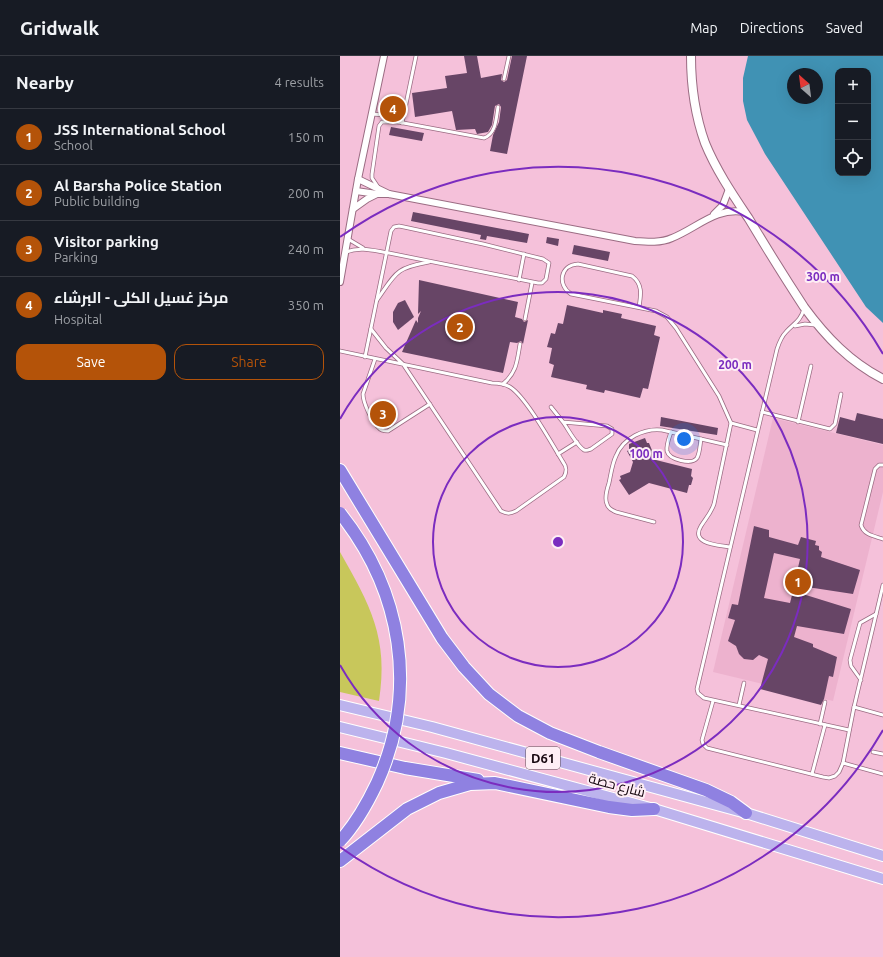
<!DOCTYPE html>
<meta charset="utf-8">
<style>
body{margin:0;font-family:Ubuntu,Cairo,sans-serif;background:#20242c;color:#f1f3f6}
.controls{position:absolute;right:12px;top:12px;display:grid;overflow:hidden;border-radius:8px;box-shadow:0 4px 16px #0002}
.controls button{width:36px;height:36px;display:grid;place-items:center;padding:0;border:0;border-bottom:1px solid #363941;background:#171b24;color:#f1f3f6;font:20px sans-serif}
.compass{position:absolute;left:447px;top:12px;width:36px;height:36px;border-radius:50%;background:#171b24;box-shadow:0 4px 16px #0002;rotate:332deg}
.you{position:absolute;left:344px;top:383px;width:14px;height:14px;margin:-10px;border:3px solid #fff;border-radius:50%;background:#1a73e8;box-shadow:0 0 0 6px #1a73e833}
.badge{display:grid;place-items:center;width:26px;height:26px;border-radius:50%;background:#b45309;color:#fff;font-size:13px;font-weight:700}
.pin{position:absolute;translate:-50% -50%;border:2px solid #fff;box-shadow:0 1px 4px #0006}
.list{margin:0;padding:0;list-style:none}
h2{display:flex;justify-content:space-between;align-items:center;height:52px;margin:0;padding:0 16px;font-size:17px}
h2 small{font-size:13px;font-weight:400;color:#9ea1a6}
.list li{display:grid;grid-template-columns:26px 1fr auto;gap:12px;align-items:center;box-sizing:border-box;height:56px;padding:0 16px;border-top:1px solid #363941}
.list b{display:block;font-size:15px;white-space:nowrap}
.list p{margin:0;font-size:13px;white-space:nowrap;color:#9ea1a6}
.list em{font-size:13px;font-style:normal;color:#9ea1a6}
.actions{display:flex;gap:8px;padding:12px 16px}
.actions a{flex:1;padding:9px 0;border:1px solid #b45309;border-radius:12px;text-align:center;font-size:14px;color:#b45309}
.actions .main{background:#b45309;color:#fff}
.icon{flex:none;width:22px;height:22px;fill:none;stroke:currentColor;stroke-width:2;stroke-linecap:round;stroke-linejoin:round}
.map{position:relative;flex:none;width:543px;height:901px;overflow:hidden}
header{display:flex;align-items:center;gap:24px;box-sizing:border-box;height:56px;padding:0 20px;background:#171b24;border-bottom:1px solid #363941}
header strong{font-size:19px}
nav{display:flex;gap:22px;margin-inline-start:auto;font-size:14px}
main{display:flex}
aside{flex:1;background:#171b24}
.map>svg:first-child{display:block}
</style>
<header>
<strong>Gridwalk</strong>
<nav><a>Map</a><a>Directions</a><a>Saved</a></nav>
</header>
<main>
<aside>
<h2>Nearby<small>4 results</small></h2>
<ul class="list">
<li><span class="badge">1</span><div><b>JSS International School</b><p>School</p></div><em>150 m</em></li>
<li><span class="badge">2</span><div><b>Al Barsha Police Station</b><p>Public building</p></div><em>200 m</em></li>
<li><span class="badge">3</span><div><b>Visitor parking</b><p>Parking</p></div><em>240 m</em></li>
<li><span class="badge">4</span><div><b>مركز غسيل الكلى - البرشاء</b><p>Hospital</p></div><em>350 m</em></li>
</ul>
<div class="actions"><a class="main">Save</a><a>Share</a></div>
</aside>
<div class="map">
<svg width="543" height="901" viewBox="0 0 543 901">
<rect width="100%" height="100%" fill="#f5c1da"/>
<!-- built -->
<polygon fill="#edb2ce" points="433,362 543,389 543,436 493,645 373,616"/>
<!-- green -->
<path fill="#c8c75b" d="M0,496C30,549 49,582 39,645L0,636Z"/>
<!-- water -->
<path fill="#4092b4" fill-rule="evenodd" d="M408,0H543V267L526,251L425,98L407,64L403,45V22ZM498,15H528V117H498ZM453,18H477V42H453Z"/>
<!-- building -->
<g fill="#674566">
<polygon points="124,0 137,0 141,22 162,18 161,24 164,26 167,24 172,0 187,0 167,98 150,95 153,79 159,66 161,51 159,48 155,50 152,69 148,76 137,78 135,73 116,74 112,55 75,61 72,37 107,32 105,20 127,17"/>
<polygon points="51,71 84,77 82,85 49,79"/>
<polygon points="73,156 189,178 187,187 147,180 146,184 140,183 141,179 71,165"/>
<polygon points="207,181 219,183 218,190 206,187"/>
<polygon points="234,189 270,196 268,205 232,198"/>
<polygon points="79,224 178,246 175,261 182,263 184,266 188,264 183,288 181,285 177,287 170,286 163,317 62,296 76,264 78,267 78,262 81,255 78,258"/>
<polygon points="65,244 74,261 58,274 53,266 53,256 58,247"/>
<polygon points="227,249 263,257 263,254 282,258 281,262 316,270 314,279 320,281 308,333 303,332 300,342 265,334 264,337 246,333 247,329 211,321 214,309 209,307 212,292 207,291 211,277 215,278 218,267 223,268"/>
<polygon points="517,357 543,363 543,388 496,377 500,361 515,365"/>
<polygon points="321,361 378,372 377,379 320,370"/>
<polygon points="305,382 307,387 309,387 316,404 352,413 351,420 353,422 351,429 349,429 347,437 309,427 289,439 279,424 281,423 280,420 290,416 293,406 287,395 289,394 289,388"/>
<polygon points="414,470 429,474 429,481 458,489 461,481 476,485 475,489 479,490 479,494 482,496 481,501 520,514 513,538 454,529 460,503 434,497 424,542 450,547 453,535 511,553 504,578 457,570 454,581 473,588 473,591 497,601 493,621 489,620 484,643 481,649 420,633 428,603 419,599 413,604 404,603 399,598 396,590 388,585 395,564 388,562 392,548 398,549"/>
</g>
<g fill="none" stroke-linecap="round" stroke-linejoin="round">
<defs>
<g id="service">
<polyline points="164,23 169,0"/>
<polyline points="32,58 44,59 58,66"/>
<polyline points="62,67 76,0"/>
<path d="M38,131L32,122V118L39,70L42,66H58L144,82C156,78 156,63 158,51"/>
<polyline points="8,183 23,192"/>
<path d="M6,196C21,190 35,195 49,197L198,227H202L206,223L209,207L203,203L143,188L64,171L59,170L54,171L51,175L25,301"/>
<polyline points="179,224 184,198"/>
<path d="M37,244C56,217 55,212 89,206"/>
<path d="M299,251C301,239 303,228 292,220L238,208C220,209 217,229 231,238L316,255L327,261L336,272L379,340L391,367L374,448C371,457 366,462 361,470C350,488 378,489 390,491"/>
<path d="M464,253C460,266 454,267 446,276C441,281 439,287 437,293L357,633L358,637L364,642L509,674"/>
<polyline points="185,263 192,227"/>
<polyline points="455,270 465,268 475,269"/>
<path d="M0,295L152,327C159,327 165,328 170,331C186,341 212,388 223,406C227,411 227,415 224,421L176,455C170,458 167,458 161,455L63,308L46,292L31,273"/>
<path d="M35,303L23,338C23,347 32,366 39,372C41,375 45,375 48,375L90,348"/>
<path d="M163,328C177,316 177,305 180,288"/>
<path d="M211,351L223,366L267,370L272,373V378L251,393C248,394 247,395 244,394C237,390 228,373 223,366"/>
<polyline points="422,356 490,373 495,368 501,338"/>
<polyline points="458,366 471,310"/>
<polyline points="391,367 417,374"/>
<path d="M331,376C329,382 326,389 327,395C329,404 352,409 357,402C360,397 360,388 361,383"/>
<polyline points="218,398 237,386"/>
<path d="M543,409H539L535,413L521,469C524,479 534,480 543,483"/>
<path d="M314,466L276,456C272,454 268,453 267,448C264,442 267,433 269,427C271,418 272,408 276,400C283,382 304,372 322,374L387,389"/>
<polyline points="521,624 511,610 510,604 520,567 536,558"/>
<polyline points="373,645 362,684 363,688 367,692 483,721 489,722 495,720 499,716 503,707 514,651 543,529"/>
<polyline points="399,649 404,627"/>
<polyline points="514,651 543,659"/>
<polyline points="480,668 485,646"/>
<polyline points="533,696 543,698"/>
<polyline points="503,707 543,718"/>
<polyline points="472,718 485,669"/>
</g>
<g id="minor">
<polyline points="18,123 49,138"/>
<path d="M16,135L37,138H49L295,185C308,186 321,187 332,182C357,172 376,151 404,156"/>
<polyline points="13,153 27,143 37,138"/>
<polyline points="374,158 383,149 389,133"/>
<polyline points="0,226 18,123 44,0"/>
</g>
<path id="tertiary" d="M351,0C351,29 355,59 365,87C376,114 393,139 409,163C427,193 445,222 464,251C486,281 510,306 543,323"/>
<g id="primary">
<polyline points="0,649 92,671 406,757 543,800"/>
<polyline points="0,671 106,697 314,753 543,823"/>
</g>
<g id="motorway">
<polyline points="0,414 102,582 124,611 149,638 178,660 210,677 259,696 366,734 391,746 406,757"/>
<polyline points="0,697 65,712 138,724"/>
<polyline points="0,805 67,753 99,737 130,728 155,727 269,751 292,754 314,753"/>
</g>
</defs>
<!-- service casing -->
<use href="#service" stroke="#9b6c83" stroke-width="4.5"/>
<!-- minor casing -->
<use href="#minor" stroke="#9b6c83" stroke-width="8"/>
<!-- tertiary casing -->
<use href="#tertiary" stroke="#9b6c83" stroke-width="10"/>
<!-- primary casing -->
<use href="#primary" stroke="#fff" stroke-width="12"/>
<!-- motorway casing -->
<use href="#motorway" stroke="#fff" stroke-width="14"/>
<!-- service -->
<use href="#service" stroke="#fff" stroke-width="3"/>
<!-- minor -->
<use href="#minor" stroke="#fff" stroke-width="6"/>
<!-- tertiary -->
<use href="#tertiary" stroke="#fff" stroke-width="8"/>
<!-- primary -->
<use href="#primary" stroke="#bcb3ed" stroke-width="10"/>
<!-- motorway -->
<use href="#motorway" stroke="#8f81e1" stroke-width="12"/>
<defs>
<path id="motorway-bridge" d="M0,457C62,535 79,634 37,727C27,748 16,768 0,785"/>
</defs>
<!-- motorway-bridge casing -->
<use href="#motorway-bridge" stroke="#fff" stroke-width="14" stroke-linecap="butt"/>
<!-- motorway-bridge -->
<use href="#motorway-bridge" stroke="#8f81e1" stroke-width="12"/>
</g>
<!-- distance rings -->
<g fill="none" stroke="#7b2cbf" stroke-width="2">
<circle cx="218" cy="486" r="125"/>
<path d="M0 363A250 250 0 1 1 0 609"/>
<path d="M543 674A375 375 0 0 1 0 791M0 181A375 375 0 0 1 543 298"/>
</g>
<g text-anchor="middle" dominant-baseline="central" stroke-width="4" stroke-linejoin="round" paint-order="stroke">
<!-- shield labels -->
<rect fill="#feeef5" stroke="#5b4b53" stroke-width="1" x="186" y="691" width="34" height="22" rx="3"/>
<g font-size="13" font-weight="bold" fill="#15050e">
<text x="203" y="702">D61</text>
</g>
<!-- street labels -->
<g font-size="14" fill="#15050e" stroke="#feeef5">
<text transform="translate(277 729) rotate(15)">شارع حصة</text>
</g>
</g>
<circle cx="218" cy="486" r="6" fill="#7b2cbf" stroke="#feeef5" stroke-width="2"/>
<g font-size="12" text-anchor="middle" font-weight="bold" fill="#7b2cbf" stroke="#feeef5" stroke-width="4" stroke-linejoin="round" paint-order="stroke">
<text x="483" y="225">300 m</text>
<text x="395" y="313">200 m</text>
<text x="306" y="402">100 m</text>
</g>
</svg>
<div class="controls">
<button>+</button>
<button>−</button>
<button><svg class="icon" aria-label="locate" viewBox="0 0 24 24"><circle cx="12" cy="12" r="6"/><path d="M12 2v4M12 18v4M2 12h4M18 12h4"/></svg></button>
</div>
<svg class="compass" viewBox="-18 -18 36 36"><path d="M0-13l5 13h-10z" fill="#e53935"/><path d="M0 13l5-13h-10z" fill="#9ea1a6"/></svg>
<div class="you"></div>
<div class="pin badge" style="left:458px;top:526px">1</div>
<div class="pin badge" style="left:120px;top:271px">2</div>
<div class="pin badge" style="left:43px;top:358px">3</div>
<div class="pin badge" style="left:53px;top:53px">4</div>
</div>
</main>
